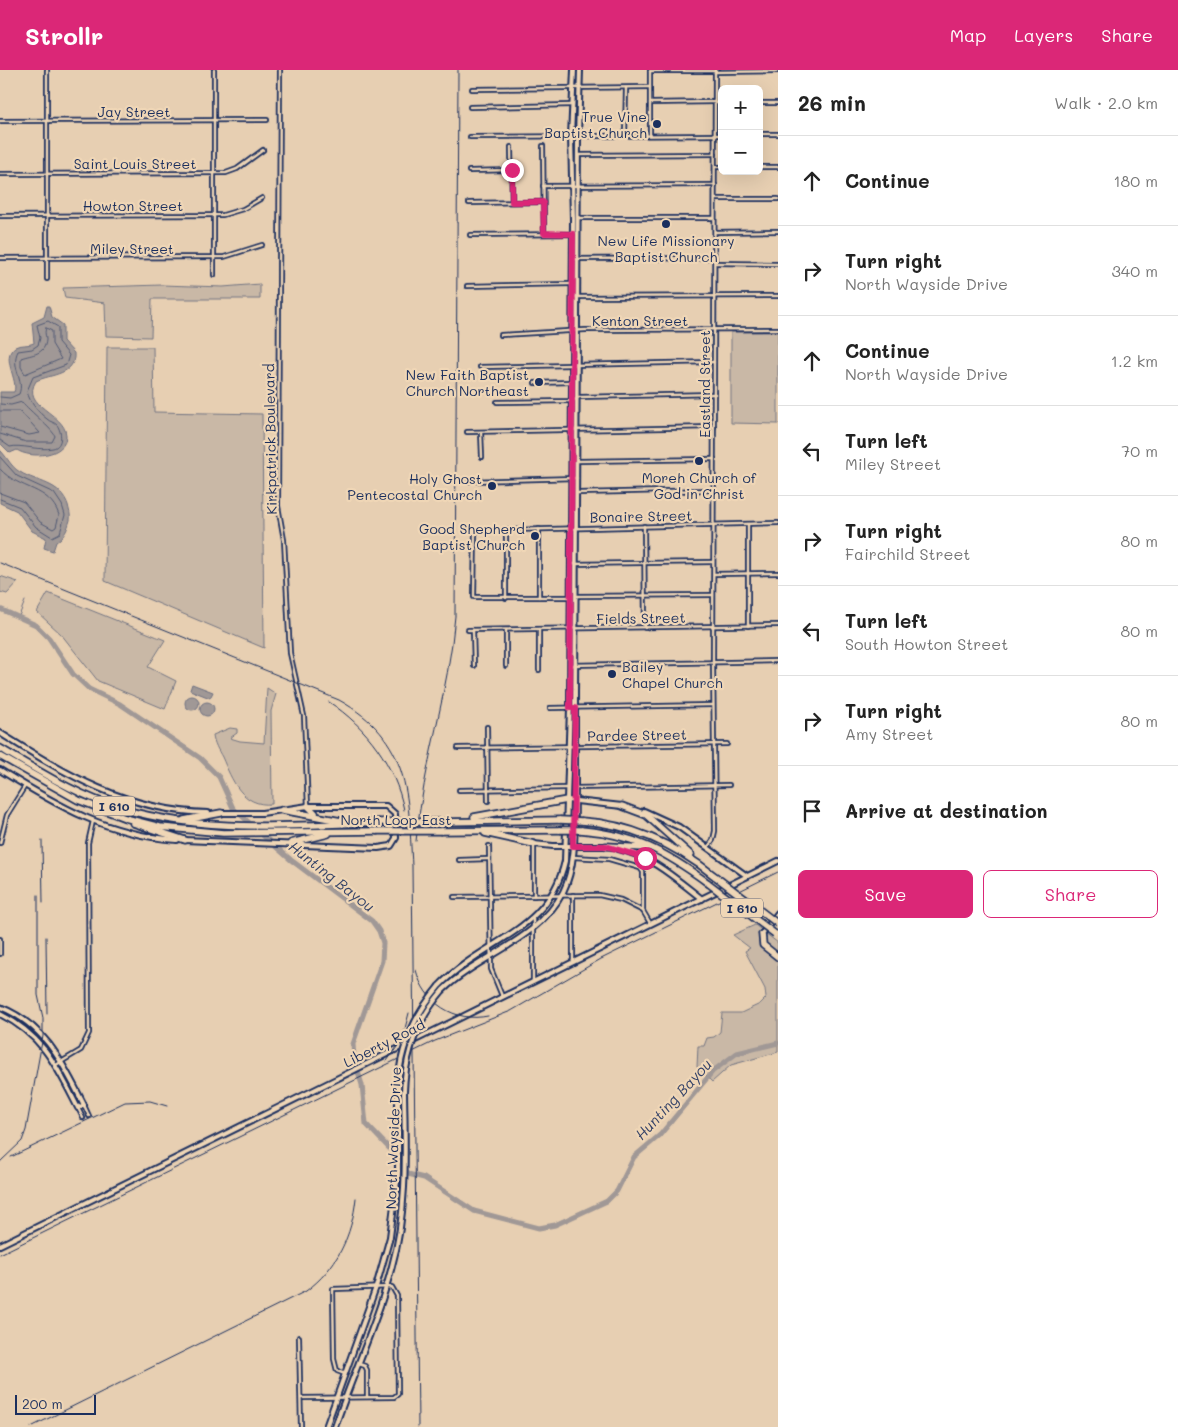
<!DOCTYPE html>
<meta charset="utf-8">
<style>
body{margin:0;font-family:Mali,sans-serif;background:#f6f6f6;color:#222}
.controls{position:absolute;right:15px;top:15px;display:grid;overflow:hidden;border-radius:8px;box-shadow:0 5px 20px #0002}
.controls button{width:45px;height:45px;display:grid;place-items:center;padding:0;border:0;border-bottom:1px solid #e0e0e0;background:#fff;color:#222;font:25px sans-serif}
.scale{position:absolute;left:15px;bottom:12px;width:81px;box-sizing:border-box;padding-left:5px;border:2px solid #1b2f5e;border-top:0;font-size:14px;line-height:18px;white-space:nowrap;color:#1b2f5e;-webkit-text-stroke:4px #efd6b6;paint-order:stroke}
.stop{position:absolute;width:15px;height:15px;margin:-11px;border:4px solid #db2777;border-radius:50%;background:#fff}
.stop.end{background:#db2777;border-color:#fff;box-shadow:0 1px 5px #0008}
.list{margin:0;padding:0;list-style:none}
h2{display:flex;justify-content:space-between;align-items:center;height:65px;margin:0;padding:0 20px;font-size:21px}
h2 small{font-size:16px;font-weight:400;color:#767676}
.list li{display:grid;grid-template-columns:32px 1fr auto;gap:15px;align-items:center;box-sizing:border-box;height:90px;padding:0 20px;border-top:1px solid #e0e0e0}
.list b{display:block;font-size:19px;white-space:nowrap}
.list p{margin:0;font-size:16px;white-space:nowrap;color:#767676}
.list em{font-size:16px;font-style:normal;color:#767676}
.actions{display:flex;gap:10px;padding:15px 20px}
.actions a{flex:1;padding:11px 0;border:1px solid #db2777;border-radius:8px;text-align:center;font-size:18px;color:#db2777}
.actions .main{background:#db2777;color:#fff}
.icon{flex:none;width:28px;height:28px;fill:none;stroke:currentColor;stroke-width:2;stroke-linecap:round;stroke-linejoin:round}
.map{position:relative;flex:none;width:778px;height:1357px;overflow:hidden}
header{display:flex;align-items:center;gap:30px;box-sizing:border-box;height:70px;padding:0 25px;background:#db2777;color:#fff}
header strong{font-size:24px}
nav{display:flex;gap:28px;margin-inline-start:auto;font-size:18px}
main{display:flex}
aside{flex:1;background:#fff}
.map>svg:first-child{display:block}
</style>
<header>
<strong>Strollr</strong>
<nav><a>Map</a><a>Layers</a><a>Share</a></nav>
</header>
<main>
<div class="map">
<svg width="778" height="1357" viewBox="0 0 778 1357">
<rect width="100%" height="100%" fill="#e7cfb2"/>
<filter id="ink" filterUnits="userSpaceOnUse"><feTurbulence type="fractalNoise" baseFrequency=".02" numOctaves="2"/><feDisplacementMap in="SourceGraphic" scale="10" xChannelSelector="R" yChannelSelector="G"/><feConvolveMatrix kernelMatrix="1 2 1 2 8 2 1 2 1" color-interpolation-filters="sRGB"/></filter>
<g filter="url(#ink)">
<!-- green -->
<g fill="#c9b8a6" stroke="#727482">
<polygon points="260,214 260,229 152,229 151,267 106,266 105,233 65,228 63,218 162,215 223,217"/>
<polygon points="731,262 778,262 778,354 731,353"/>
<polygon points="107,277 153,277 154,342 262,344 264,578 105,511"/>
<polygon points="0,506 18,512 7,524 0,522"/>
<polygon points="48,523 165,570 148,597 176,611 165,639 98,611 61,564 37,542"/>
<path d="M267,618L276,624L271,641L272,734C242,737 232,710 222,687C218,680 214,673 213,665L230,658L237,659V663L230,668L240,671L264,673Z"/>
<polygon points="755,855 778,873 778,982 731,995 712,1012 697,997 698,976 704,976 707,968 714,967 720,962 722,943 741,943 760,934 766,928 765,919 745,881 750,878 733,865"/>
</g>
<!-- water -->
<g fill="#a09896" stroke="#6b6e80">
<path d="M47,236H49L52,247L63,255V271L74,283C76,305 51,304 36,311C20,336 65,343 66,365C67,387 30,389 17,380L10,383L0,373V322H14C19,310 0,287 15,277C20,274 28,276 34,273L32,253L44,247Z"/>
<path d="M0,380C8,388 11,397 20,402C38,413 60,412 68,435C69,440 71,445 70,450C67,460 65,466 56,472L53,481L44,478L46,468L32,461L17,441L0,433Z"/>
<polygon points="192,614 213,622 210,628 190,620"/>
<circle cx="192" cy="633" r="7"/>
<circle cx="207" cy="639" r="7"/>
</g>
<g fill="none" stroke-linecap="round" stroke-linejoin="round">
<!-- shore -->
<g stroke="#505974" stroke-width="1">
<path d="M46,258L52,261V274L61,289L25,304L21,297V288C32,284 45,285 46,270C46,265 44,263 46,258Z"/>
<path d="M0,327L10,328L19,324C25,309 10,297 18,281L32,279L38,275L40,268L37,255L48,251L58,257V272L69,285L66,295L33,307L27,321C29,332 39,343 47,349C50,352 54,352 57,355C62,362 63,376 53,378C39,381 20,374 10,377L0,370"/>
<path d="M0,334L11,335L22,332C29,340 53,360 55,366L52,372H26L0,364"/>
<polyline points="0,341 20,341 40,363 29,365 0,357"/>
<polyline points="0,387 17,406 54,423 62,435 65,445 60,463 52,467 36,457 20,437 0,429"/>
<path d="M0,399C20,421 49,416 59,445L56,457L53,459L40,452L24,432L0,423"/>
</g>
<!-- stream -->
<polyline stroke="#6b6e80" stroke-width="1" points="19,546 25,531"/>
<!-- river -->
<g stroke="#a09896" stroke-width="5">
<polyline points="0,539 36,555 49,568 73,604 89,619 120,634 200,688 219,707 233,738 253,756"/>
<polyline points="259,762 291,790 372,851 379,861 383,873 382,891 353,974 354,988 362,1015 366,1054 389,1078 408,1104 424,1108 474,1141 539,1158 555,1155 607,1131 617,1121 634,1087 660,1065 713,1001 737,983 778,973"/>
</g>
<defs>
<g id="minor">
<polyline points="47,0 47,209"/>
<polyline points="280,0 278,436 284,470 290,583 304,646 308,736"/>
<polyline points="650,1 715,1"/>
<polyline points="715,2 778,1"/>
<polyline points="472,19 650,17"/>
<polyline points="650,33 715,32"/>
<polyline points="715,33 722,33"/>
<polyline points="759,33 778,33"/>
<polyline points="470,37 573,35"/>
<polyline points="0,51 267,50"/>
<polyline points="759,64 778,64"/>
<polyline points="625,65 626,18"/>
<polyline points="650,65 650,1"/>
<polyline points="470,67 722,65"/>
<polyline points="543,76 544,163"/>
<polyline points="511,77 512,132"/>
<polyline points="578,85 715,84"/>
<polyline points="715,97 722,97"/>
<polyline points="759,97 778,97"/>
<polyline points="469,101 512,100"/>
<polyline points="0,104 226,103 237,99 263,80"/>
<polyline points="543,116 715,115"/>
<polyline points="715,129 778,129"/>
<polyline points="469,133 543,132"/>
<polyline points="0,146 223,145 243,139 262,128"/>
<polyline points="578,148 714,148"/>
<polyline points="715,162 778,161"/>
<polyline points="470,165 573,164"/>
<polyline points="0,188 224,187 262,175"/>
<polyline points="572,189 715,188"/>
<polyline points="716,193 778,194"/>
<polyline points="214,205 214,0"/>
<polyline points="467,216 572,214"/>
<polyline points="572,227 778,226"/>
<polyline points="501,265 585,260 778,259"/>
<polyline points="480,297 714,292"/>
<polyline points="535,313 572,312"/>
<polyline points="497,332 572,331 579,327 715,324"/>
<polyline points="467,362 714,357"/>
<polyline points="481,362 482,387"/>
<polyline points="578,391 714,389"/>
<polyline points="469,411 577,408"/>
<polyline points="578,423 714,420"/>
<polyline points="644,456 645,558"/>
<polyline points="539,459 539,527"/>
<polyline points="571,494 713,492"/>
<polyline points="714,504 778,503"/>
<polyline points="576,526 713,525"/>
<polyline points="570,527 474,527 475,461 778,453"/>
<polyline points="506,528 506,459"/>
<polyline points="748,556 748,454"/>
<polyline points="539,559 539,600"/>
<polyline points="468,560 778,555"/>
<polyline points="473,560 474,596"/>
<polyline points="506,560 506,596"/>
<polyline points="570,595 778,591"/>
<polyline points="550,638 713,635"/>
<polyline points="487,657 488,731"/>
<polyline points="458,678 727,674"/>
<polyline points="575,718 729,715"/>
<polyline points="459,720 567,718"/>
<polyline points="0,773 7,745 25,716"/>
<polyline points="489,776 491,899 502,926"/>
<polyline points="708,777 713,770 715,761 713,592 715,0"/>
<polyline points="573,787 609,789 640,798 643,802 643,841 650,853"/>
<polyline points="459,790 488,789"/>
<polyline points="573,825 573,891"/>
<polyline points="534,826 534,775"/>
<polyline points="454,827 599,825 621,830 643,841"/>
<polyline points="0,869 0,884"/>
<polyline points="533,911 533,849"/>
<polyline points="56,995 81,980 89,963 88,773 93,751"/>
<polyline points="84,1035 89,1046"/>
<polyline points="78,1038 83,1048"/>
<polyline points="299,1267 301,1357"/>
<polyline points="359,1294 365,1296 367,1300 367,1327"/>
<polyline points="301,1328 394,1327 398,1324 397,1226 392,1217 333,1219 334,1289 337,1301 345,1304"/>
</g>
<path id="tertiary" d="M0,937C46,955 63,994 84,1035L78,1038C57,997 44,966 0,944"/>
<g id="secondary">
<path d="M0,663C67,705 127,741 208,743"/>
<path d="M0,700C58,736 107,765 177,770"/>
<polyline points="567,730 622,736"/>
<polyline points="644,741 679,757 747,806"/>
<polyline points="184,770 378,778 391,776 396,768 395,744 386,736 308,736 262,743 220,743"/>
<polyline points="534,774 553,776 607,776"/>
<path d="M619,779C651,786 676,809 702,829"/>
<polyline points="762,864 778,843"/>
<path d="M439,916C484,869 549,862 565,791L570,638L573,149L571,66L574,0"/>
<path d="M443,920C481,884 538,871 563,822C578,792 574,752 575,719C575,686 575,654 575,622C577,437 578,252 578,66L580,0"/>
<polyline points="0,1175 778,791"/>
<polyline points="326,1357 376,1217 390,1167 398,1104 398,1022"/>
<path d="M335,1357C353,1303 378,1251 392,1196C408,1139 405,1080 404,1022"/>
</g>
<g id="motorway">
<path d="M0,678C35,699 69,720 107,734C193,764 288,756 378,752"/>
<polyline points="0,686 78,730 125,748 160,757 223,763 377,761"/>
<polyline points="308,736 315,743"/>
<polyline points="622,736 646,745 691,785"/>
<polyline points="282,740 341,751"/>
<polyline points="474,747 567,730"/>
<polyline points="184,750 221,743"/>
<path d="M582,751C633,754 676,775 716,807"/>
<polyline points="440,752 560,750"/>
<polyline points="133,753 185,770"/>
<path d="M581,760C634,764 667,783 708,813"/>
<polyline points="441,761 560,760"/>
<polyline points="485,763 534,774"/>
<polyline points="291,773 328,764"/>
<polyline points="606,776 646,778"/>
<polyline points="762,864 763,875 778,887"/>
</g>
</defs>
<!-- minor casing -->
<use href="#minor" stroke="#1b2f5e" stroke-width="6"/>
<!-- tertiary casing -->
<use href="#tertiary" stroke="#1b2f5e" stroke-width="8"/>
<!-- secondary casing -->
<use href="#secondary" stroke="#1b2f5e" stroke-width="8"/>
<!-- motorway casing -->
<use href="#motorway" stroke="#1b2f5e" stroke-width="9"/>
<!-- minor -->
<use href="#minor" stroke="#efd6b6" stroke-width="2.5"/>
<!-- tertiary -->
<use href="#tertiary" stroke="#efd6b6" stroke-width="4"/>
<!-- secondary -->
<use href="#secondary" stroke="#efd6b6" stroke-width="4"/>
<!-- motorway -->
<use href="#motorway" stroke="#efd6b6" stroke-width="5.5"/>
<!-- rail -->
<g stroke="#1b2f5e" stroke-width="1">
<path d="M0,493L339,630C411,670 408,724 412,796L418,1357"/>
<path d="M329,632C367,657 395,695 404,740"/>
<polyline points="42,771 43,833"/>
<path d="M416,771C423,695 449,622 455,546L458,0"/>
<polyline points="46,867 47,944"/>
<path d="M416,900C424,933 455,953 488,946"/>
<polyline points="387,991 402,970 409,943"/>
<polyline points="11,1087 125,1032 150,1031 167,1036"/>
<polyline points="0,1092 22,1071 26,1060 43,966 43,948 38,925 38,825"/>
<polyline points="0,1184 435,971 511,941 601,889 778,802"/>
<path d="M31,1357L306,1221C337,1198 352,1166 356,1128"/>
</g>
<defs>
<g id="secondary-bridge">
<path d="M398,1022C398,982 413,947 439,916"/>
<path d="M404,1022C405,983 418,949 443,920"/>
</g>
<g id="motorway-bridge">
<polyline points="560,750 582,751"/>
<polyline points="378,752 440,752"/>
<polyline points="560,760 581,760"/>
<polyline points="377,761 441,761"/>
<polyline points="716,807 778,854"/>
<polyline points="708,813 775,864"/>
</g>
</defs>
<!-- secondary-bridge casing -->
<use href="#secondary-bridge" stroke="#1b2f5e" stroke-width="8" stroke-linecap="butt"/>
<!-- motorway-bridge casing -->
<use href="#motorway-bridge" stroke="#1b2f5e" stroke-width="9" stroke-linecap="butt"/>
<!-- secondary-bridge -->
<use href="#secondary-bridge" stroke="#efd6b6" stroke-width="4"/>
<!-- motorway-bridge -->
<use href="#motorway-bridge" stroke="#efd6b6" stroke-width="5.5"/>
</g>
</g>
<g fill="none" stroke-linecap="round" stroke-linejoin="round" filter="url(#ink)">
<!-- route -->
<polyline stroke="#db2777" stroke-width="6" points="512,100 512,132 543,132 544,163 573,164 570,638 575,638 573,776 606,776 645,788"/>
</g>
<!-- markers -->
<g fill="#1b2f5e" stroke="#efd6b6" stroke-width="2">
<circle cx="657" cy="54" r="5"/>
<circle cx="666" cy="154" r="5"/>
<circle cx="539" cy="312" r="5"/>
<circle cx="699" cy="391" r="5"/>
<circle cx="492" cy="416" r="5"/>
<circle cx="535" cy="466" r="5"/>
<circle cx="612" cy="604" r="5"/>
</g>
<g text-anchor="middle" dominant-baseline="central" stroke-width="4.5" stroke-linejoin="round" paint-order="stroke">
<!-- shield labels -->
<g fill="#efd6b6" stroke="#5b6178" stroke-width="1">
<rect x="93" y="726.5" width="42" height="19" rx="4"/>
<rect x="721" y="828.5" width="42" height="19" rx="4"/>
</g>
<g font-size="12" font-weight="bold" fill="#1b2f5e">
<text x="114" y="736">I 610</text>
<text x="742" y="838">I 610</text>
</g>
<!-- street labels -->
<g font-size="14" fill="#1b2f5e" stroke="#efd6b6">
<text x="134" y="41">Jay Street</text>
<text x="135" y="93">Saint Louis Street</text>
<text x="133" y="135">Howton Street</text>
<text x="132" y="178">Miley Street</text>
<text x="640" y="250">Kenton Street</text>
<text transform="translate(704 314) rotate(-90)">Eastland Street</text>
<text transform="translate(270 369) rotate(-91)">Kirkpatrick Boulevard</text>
<text transform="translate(641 446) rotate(-1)">Bonaire Street</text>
<text transform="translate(641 548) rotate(-1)">Fields Street</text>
<text transform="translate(637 665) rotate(-1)">Pardee Street</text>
<text x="396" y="749">North Loop East</text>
<text transform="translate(384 973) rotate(-27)">Liberty Road</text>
<text transform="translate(393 1068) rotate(-88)">North Wayside Drive</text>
</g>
<!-- poi labels -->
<g font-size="14" fill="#1b2f5e" stroke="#efd6b6" text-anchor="end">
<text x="647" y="46">True Vine<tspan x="647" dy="16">Baptist Church</tspan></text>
<text x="666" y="170" text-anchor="middle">New Life Missionary<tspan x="666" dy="16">Baptist Church</tspan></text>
<text x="529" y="304">New Faith Baptist<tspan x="529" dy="16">Church Northeast</tspan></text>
<text x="699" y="407" text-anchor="middle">Moreh Church of<tspan x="699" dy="16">God in Christ</tspan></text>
<text x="482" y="408">Holy Ghost<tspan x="482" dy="16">Pentecostal Church</tspan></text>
<text x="525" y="458">Good Shepherd<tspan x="525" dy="16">Baptist Church</tspan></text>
<text x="622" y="596" text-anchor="start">Bailey<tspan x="622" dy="16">Chapel Church</tspan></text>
</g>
<!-- water labels -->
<g font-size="15" font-style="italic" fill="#364469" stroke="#efd6b6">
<text transform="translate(332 806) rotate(38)">Hunting Bayou</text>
<text transform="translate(673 1029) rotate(-47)">Hunting Bayou</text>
</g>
</g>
</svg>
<div class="controls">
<button>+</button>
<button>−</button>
</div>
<div class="scale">200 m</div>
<div class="stop" style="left:645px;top:788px"></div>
<div class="stop end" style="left:512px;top:100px"></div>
</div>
<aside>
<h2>26 min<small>Walk · 2.0 km</small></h2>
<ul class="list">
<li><svg class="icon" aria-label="ahead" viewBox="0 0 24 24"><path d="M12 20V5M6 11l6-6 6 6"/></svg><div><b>Continue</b></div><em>180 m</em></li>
<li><svg class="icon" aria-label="right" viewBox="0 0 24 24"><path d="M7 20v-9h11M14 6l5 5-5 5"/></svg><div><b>Turn right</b><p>North Wayside Drive</p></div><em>340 m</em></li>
<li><svg class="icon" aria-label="ahead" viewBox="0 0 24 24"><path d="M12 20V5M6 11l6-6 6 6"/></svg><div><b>Continue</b><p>North Wayside Drive</p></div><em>1.2 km</em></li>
<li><svg class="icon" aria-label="left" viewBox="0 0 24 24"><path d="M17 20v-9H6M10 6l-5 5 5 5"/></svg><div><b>Turn left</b><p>Miley Street</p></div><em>70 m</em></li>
<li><svg class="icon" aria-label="right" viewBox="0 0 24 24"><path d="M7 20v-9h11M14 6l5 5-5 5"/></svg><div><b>Turn right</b><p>Fairchild Street</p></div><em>80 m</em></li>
<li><svg class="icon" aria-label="left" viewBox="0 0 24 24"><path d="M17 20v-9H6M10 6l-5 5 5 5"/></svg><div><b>Turn left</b><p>South Howton Street</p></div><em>80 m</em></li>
<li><svg class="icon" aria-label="right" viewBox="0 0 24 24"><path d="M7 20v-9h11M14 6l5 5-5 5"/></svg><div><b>Turn right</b><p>Amy Street</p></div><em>80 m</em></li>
<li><svg class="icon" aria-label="arrive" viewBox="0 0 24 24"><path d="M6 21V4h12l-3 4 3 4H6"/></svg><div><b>Arrive at destination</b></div></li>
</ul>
<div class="actions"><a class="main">Save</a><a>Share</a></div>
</aside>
</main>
